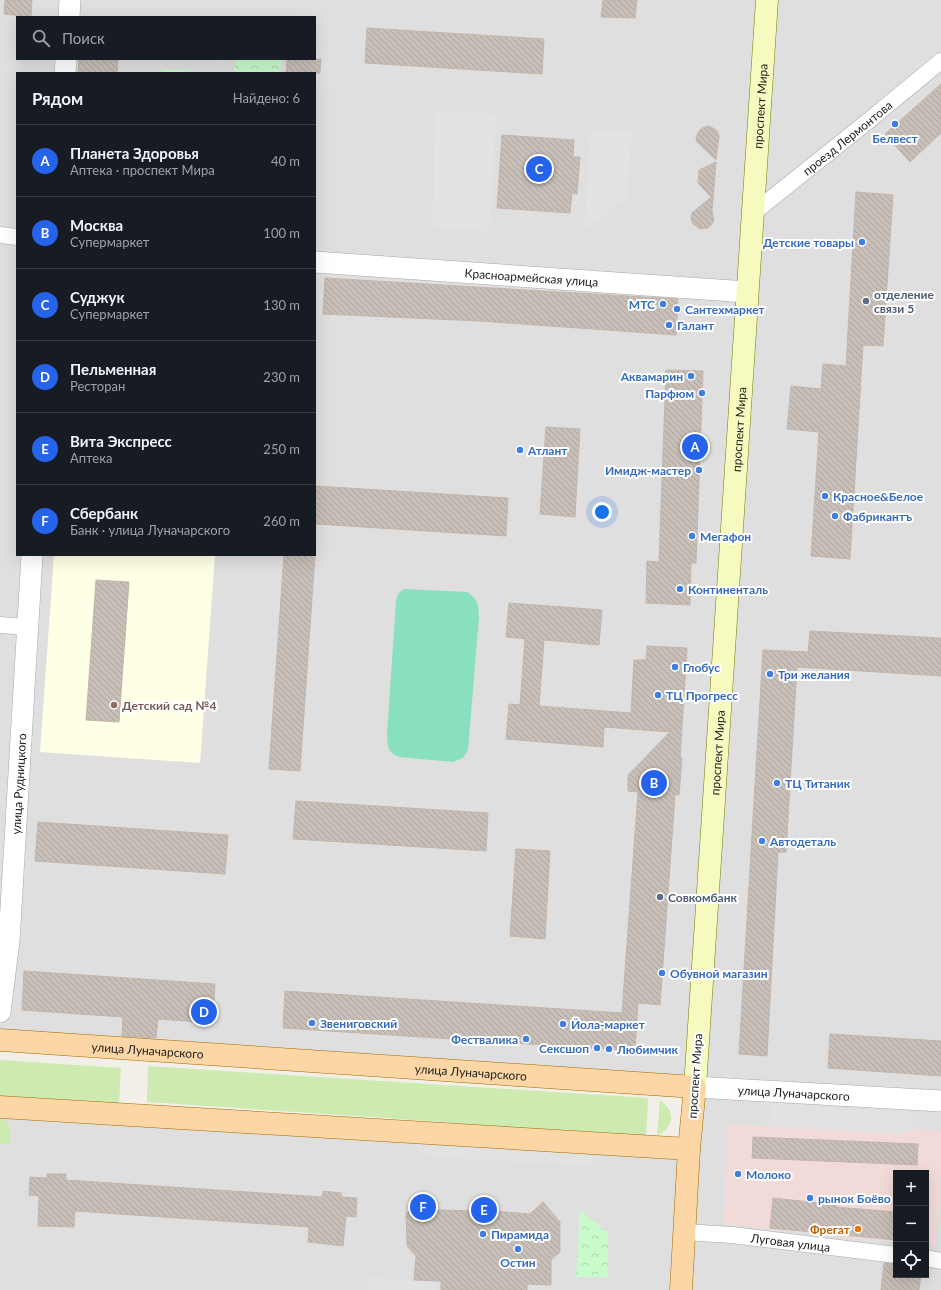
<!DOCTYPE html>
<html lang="ru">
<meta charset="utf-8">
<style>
body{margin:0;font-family:Lato,sans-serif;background:#20242c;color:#f1f3f6}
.controls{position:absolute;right:12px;bottom:12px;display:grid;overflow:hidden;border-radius:0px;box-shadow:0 4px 16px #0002}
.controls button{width:36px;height:36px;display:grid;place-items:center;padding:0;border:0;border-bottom:1px solid #363941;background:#171b24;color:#f1f3f6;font:20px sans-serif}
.you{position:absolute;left:602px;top:512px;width:14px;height:14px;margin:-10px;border:3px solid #fff;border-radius:50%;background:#1a73e8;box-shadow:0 0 0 6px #1a73e833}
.badge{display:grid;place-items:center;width:26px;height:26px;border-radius:50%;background:#2563eb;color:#fff;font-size:13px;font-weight:700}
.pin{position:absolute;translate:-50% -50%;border:2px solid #fff;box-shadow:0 1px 4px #0006}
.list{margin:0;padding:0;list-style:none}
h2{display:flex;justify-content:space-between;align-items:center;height:52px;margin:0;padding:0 16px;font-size:17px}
h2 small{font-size:13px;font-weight:400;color:#9ea1a6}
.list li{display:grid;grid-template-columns:26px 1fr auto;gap:12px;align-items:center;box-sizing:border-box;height:72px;padding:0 16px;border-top:1px solid #363941}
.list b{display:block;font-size:15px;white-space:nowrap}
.list p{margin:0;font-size:13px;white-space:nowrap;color:#9ea1a6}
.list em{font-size:13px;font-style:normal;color:#9ea1a6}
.icon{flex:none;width:22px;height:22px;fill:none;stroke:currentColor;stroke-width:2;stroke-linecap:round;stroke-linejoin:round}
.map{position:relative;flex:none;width:941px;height:1290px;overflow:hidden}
.search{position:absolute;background:#171b24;box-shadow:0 4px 16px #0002;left:16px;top:16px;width:300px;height:44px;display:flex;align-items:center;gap:10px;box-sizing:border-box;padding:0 14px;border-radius:0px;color:#9ea1a6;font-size:15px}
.panel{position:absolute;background:#171b24;box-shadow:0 4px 16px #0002;left:16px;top:72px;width:300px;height:484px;border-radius:0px}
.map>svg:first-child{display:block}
</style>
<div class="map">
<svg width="941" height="1290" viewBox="0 0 941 1290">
<defs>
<pattern id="park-crowns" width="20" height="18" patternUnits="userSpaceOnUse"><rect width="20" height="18" fill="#c8facc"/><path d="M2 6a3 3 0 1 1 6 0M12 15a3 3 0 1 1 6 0" fill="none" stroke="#acd6af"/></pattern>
<pattern id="building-back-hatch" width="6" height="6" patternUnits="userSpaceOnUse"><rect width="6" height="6" fill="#c7bfb8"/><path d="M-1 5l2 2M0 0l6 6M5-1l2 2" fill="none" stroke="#aba49e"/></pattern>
</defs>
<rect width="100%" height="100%" fill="#f2efe9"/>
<!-- residential -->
<path fill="#e0dfdf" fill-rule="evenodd" d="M0,0H941V1290H0V1107L689,1149L695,1087L0,1040ZM17,17H315V59H17ZM17,73H315V555H17ZM896,1173H926V1275H896Z"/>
<!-- commercial -->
<polygon fill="#f2dad9" points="728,1124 904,1134 911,1129 941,1131 941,1169 935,1246 926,1245 926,1173 896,1173 896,1242 724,1224"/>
<!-- education -->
<polygon fill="#ffffe5" points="54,555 215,555 200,763 40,752"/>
<!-- grass -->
<g fill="#cdebb0">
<polygon points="0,1060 121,1068 119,1104 0,1096"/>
<polygon points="148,1066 648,1098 646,1137 386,1118 147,1102"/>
<path d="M660,1100C676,1113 675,1126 657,1136Z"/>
<path d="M0,1117C12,1122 10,1133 9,1144H0Z"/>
</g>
<!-- park -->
<g fill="url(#park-crowns)">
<polygon points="237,59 281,59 280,73 233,73"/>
<polygon points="162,69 215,73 162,73"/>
<polygon points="580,1210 608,1233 608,1261 607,1277 576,1277"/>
</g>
<!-- pitch -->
<path fill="#88e0be" d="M404,589L467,592C479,600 478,604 479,617L468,750L463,758L453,762L399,757C386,751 388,746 387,734L396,601L398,594Z"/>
<!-- parking -->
<g fill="#e2e2e2">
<polygon points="181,59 227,59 226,63"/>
<polygon points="435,111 496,114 489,231 433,228"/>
<polygon points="591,130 632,131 627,197 584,232"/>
<polygon points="772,1103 911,1113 911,1129 904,1134 769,1126"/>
<polygon points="405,1132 605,1144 589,1166 422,1156"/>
<polygon points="368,1277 437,1284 437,1290 369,1290"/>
</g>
<!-- building -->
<g fill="url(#building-back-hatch)" stroke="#c4b6ab">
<polygon points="5,0 32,0 31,17 4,14"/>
<polygon points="603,0 637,0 635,18 601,17"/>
<polygon points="367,28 544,39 542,74 365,63"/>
<polygon points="79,59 118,59 117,73 78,73"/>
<polygon points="287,59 321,59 320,73 286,73"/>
<polygon points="941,84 941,133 910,162 885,134"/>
<polygon points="708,126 713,128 717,131 719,136 716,160 697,142 696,137 699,131 702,128"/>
<polygon points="502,135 574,140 573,157 580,157 577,194 572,193 570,213 497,208"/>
<polygon points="716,162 712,211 714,220 711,225 708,228 700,229 693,224 691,219 692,213 711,197 698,183 699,170"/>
<polygon points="856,192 893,195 883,346 863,345 850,559 811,556 819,432 787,429 791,386 821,389 823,364 846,366"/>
<polygon points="325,278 678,299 676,335 479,321 323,314"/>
<polygon points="666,370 703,371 696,563 691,563 690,605 646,603 647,561 659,562"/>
<polygon points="546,427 580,429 575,517 540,514"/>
<polygon points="316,486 508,498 506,536 315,524"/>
<polygon points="284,555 315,555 300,771 269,769"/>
<polygon points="96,580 129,582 119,722 86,720"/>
<polygon points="509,603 602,610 599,645 544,640 539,706 631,713 634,660 646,660 647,646 687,648 680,758 682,758 679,795 675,795 660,1005 638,1003 635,1051 283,1028 285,991 622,1013 638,792 628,791 628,775 670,732 604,727 603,747 506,739 509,704 520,705 525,639 506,637"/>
<polygon points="810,631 941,638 941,676 797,667 786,852 778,852 767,1056 739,1054 763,650 808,652"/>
<polygon points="296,801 488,813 486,851 293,839"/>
<polygon points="38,822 228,835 225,874 35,861"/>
<polygon points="516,849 550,851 545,939 510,936"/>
<polygon points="24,971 215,984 213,1023 158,1019 156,1038 122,1036 123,1017 22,1010"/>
<polygon points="830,1034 941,1041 941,1076 828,1068"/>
<polygon points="753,1137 918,1144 917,1165 752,1158"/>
<polygon points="47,1174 66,1174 66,1180 322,1197 323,1191 341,1193 341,1197 357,1198 356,1217 346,1216 343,1246 308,1242 309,1227 75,1211 74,1227 38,1226 39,1196 29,1195 30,1177 47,1178"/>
<polygon points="425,1195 438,1210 472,1211 482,1200 493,1211 530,1214 543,1202 560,1222 560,1252 551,1260 551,1285 527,1284 527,1290 441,1290 441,1281 414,1280 416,1256 407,1246 406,1214"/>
<polygon points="773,1198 837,1205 836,1207 896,1212 896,1240 770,1228"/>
<polygon points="884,1263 896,1264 896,1275 921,1275 919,1290 881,1290"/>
</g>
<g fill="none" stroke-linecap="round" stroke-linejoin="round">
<defs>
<g id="minor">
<path id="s1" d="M752,214L867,122L941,61"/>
<polyline points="0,235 17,237"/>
<polyline points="0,625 27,627"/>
<path id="s2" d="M685,1232L732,1235L896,1255"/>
<polyline points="926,1258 941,1261"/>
</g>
<g id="tertiary">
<polyline points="69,17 70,0"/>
<polyline points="65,73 66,59"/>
<path id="s3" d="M315,262L747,292"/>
<path id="s4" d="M0,1012L9,941L32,555"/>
<path id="s5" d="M695,1087L941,1101"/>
</g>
<g id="secondary">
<path id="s6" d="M695,1087L767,0"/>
</g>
<g id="primary">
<path id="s7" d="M0,1040L695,1087L689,1149L681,1290"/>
<polyline points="0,1107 689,1149"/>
</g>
</defs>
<!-- minor casing -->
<use href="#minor" stroke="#a9a9a9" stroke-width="17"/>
<!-- tertiary casing -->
<use href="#tertiary" stroke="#a9a9a9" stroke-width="22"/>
<!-- secondary casing -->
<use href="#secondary" stroke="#707d05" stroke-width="23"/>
<!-- primary casing -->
<use href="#primary" stroke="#a06b00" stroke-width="23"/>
<!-- minor -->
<use href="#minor" stroke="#fff" stroke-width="16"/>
<!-- tertiary -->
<use href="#tertiary" stroke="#fff" stroke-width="21"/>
<!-- secondary -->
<use href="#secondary" stroke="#f7fabf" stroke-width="22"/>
<!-- primary -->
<use href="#primary" stroke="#fcd6a4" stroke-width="22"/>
</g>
<!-- markers -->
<g fill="#3f7fe0" stroke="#fff" stroke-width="1.5">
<circle cx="895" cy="124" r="4"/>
<circle cx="862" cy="242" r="4"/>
<circle cx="663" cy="304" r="4"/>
<circle cx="677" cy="309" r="4"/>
<circle cx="669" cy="325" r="4"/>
<circle cx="691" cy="376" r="4"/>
<circle cx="702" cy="393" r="4"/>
<circle cx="520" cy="450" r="4"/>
<circle cx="699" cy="470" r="4"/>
<circle cx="825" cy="496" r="4"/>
<circle cx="835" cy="516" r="4"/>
<circle cx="692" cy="536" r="4"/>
<circle cx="680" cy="589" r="4"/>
<circle cx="675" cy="667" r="4"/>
<circle cx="770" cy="674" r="4"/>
<circle cx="658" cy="695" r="4"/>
<circle cx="777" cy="783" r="4"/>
<circle cx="762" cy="841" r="4"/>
<circle cx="662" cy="973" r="4"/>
<circle cx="312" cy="1023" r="4"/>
<circle cx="563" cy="1024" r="4"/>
<circle cx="526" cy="1039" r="4"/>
<circle cx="597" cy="1048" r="4"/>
<circle cx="609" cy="1049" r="4"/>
<circle cx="738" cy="1174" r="4"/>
<circle cx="810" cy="1198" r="4"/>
<circle cx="483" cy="1234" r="4"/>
<circle cx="518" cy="1249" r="4"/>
</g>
<g fill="#5c6f8a" stroke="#fff" stroke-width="1.5">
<circle cx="866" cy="301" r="4"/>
<circle cx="660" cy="897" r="4"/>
</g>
<circle fill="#8d6e63" stroke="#fff" stroke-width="1.5" cx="114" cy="705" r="4"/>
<circle fill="#e8710a" stroke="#fff" stroke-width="1.5" cx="858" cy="1229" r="4"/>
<g text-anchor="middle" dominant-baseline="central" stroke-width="4" stroke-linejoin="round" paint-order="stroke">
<!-- street labels -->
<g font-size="12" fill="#222" stroke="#fff">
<text stroke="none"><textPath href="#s6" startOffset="983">проспект Мира</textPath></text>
<text stroke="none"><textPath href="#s1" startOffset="122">проезд Лермонтова</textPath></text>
<text stroke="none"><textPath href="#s3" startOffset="217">Красноармейская улица</textPath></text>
<text stroke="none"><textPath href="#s6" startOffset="659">проспект Мира</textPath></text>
<text stroke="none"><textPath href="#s6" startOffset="335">проспект Мира</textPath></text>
<text stroke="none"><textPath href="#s4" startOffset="229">улица Рудницкого</textPath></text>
<text stroke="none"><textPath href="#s7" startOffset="148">улица Луначарского</textPath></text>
<text stroke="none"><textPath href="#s7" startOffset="472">улица Луначарского</textPath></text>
<text transform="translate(695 1076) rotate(-86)">проспект Мира</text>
<text stroke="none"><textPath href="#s5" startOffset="99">улица Луначарского</textPath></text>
<text stroke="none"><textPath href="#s2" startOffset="106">Луговая улица</textPath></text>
</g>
<!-- shop labels -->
<g font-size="12" font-weight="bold" fill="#366cbe" stroke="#fff" text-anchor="start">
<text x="895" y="138" text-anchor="middle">Белвест</text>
<text x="854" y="242" text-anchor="end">Детские товары</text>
<text x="655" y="304" text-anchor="end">МТС</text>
<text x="685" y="309">Сантехмаркет</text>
<text x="677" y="325">Галант</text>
<text x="683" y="376" text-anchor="end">Аквамарин</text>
<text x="694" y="393" text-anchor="end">Парфюм</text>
<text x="528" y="450">Атлант</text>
<text x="691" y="470" text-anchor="end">Имидж-мастер</text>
<text x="833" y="496">Красное&amp;Белое</text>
<text x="843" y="516">Фабрикантъ</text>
<text x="700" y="536">Мегафон</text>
<text x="688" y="589">Континенталь</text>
<text x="683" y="667">Глобус</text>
<text x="778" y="674">Три желания</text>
<text x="666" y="695">ТЦ Прогресс</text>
<text x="785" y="783">ТЦ Титаник</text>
<text x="770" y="841">Автодеталь</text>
<text x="670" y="973">Обувной магазин</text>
<text x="320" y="1023">Звениговский</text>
<text x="571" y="1024">Йола-маркет</text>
<text x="518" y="1039" text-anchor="end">Фествалика</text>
<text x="589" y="1048" text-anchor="end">Сексшоп</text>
<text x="617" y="1049">Любимчик</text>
<text x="746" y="1174">Молоко</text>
<text x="818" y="1198">рынок Боёво</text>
<text x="491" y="1234">Пирамида</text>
<text x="518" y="1262" text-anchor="middle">Остин</text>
</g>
<!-- service labels -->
<g font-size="12" font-weight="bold" fill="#4e5e75" stroke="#fff" text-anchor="start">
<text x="874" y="294">отделение<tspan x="874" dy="14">связи 5</tspan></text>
<text x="668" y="897">Совкомбанк</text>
</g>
<!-- education labels -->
<g font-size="12" font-weight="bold" fill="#785e54" stroke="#fff" text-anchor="start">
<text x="122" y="705">Детский сад №4</text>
</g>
<!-- food labels -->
<g font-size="12" font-weight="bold" fill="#c56008" stroke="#fff" text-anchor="end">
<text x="850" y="1229">Фрегат</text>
</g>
</g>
</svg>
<div class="controls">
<button>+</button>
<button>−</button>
<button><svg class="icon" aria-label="locate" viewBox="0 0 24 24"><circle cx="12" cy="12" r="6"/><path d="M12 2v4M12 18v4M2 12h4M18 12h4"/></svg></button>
</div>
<div class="you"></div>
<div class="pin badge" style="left:695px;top:447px">A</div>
<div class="pin badge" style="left:654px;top:783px">B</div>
<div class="pin badge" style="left:539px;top:169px">C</div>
<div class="pin badge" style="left:204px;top:1012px">D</div>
<div class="pin badge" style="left:484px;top:1210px">E</div>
<div class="pin badge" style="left:423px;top:1207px">F</div>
<div class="search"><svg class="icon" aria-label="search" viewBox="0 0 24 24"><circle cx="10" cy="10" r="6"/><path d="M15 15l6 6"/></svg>Поиск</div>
<section class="panel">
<h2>Рядом<small>Найдено: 6</small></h2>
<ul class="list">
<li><span class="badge">A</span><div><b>Планета Здоровья</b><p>Аптека · проспект Мира</p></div><em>40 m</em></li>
<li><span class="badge">B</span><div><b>Москва</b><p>Супермаркет</p></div><em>100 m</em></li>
<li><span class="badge">C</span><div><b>Суджук</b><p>Супермаркет</p></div><em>130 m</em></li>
<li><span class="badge">D</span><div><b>Пельменная</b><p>Ресторан</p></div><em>230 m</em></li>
<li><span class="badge">E</span><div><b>Вита Экспресс</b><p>Аптека</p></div><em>250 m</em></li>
<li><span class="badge">F</span><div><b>Сбербанк</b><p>Банк · улица Луначарского</p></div><em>260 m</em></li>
</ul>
</section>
</div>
